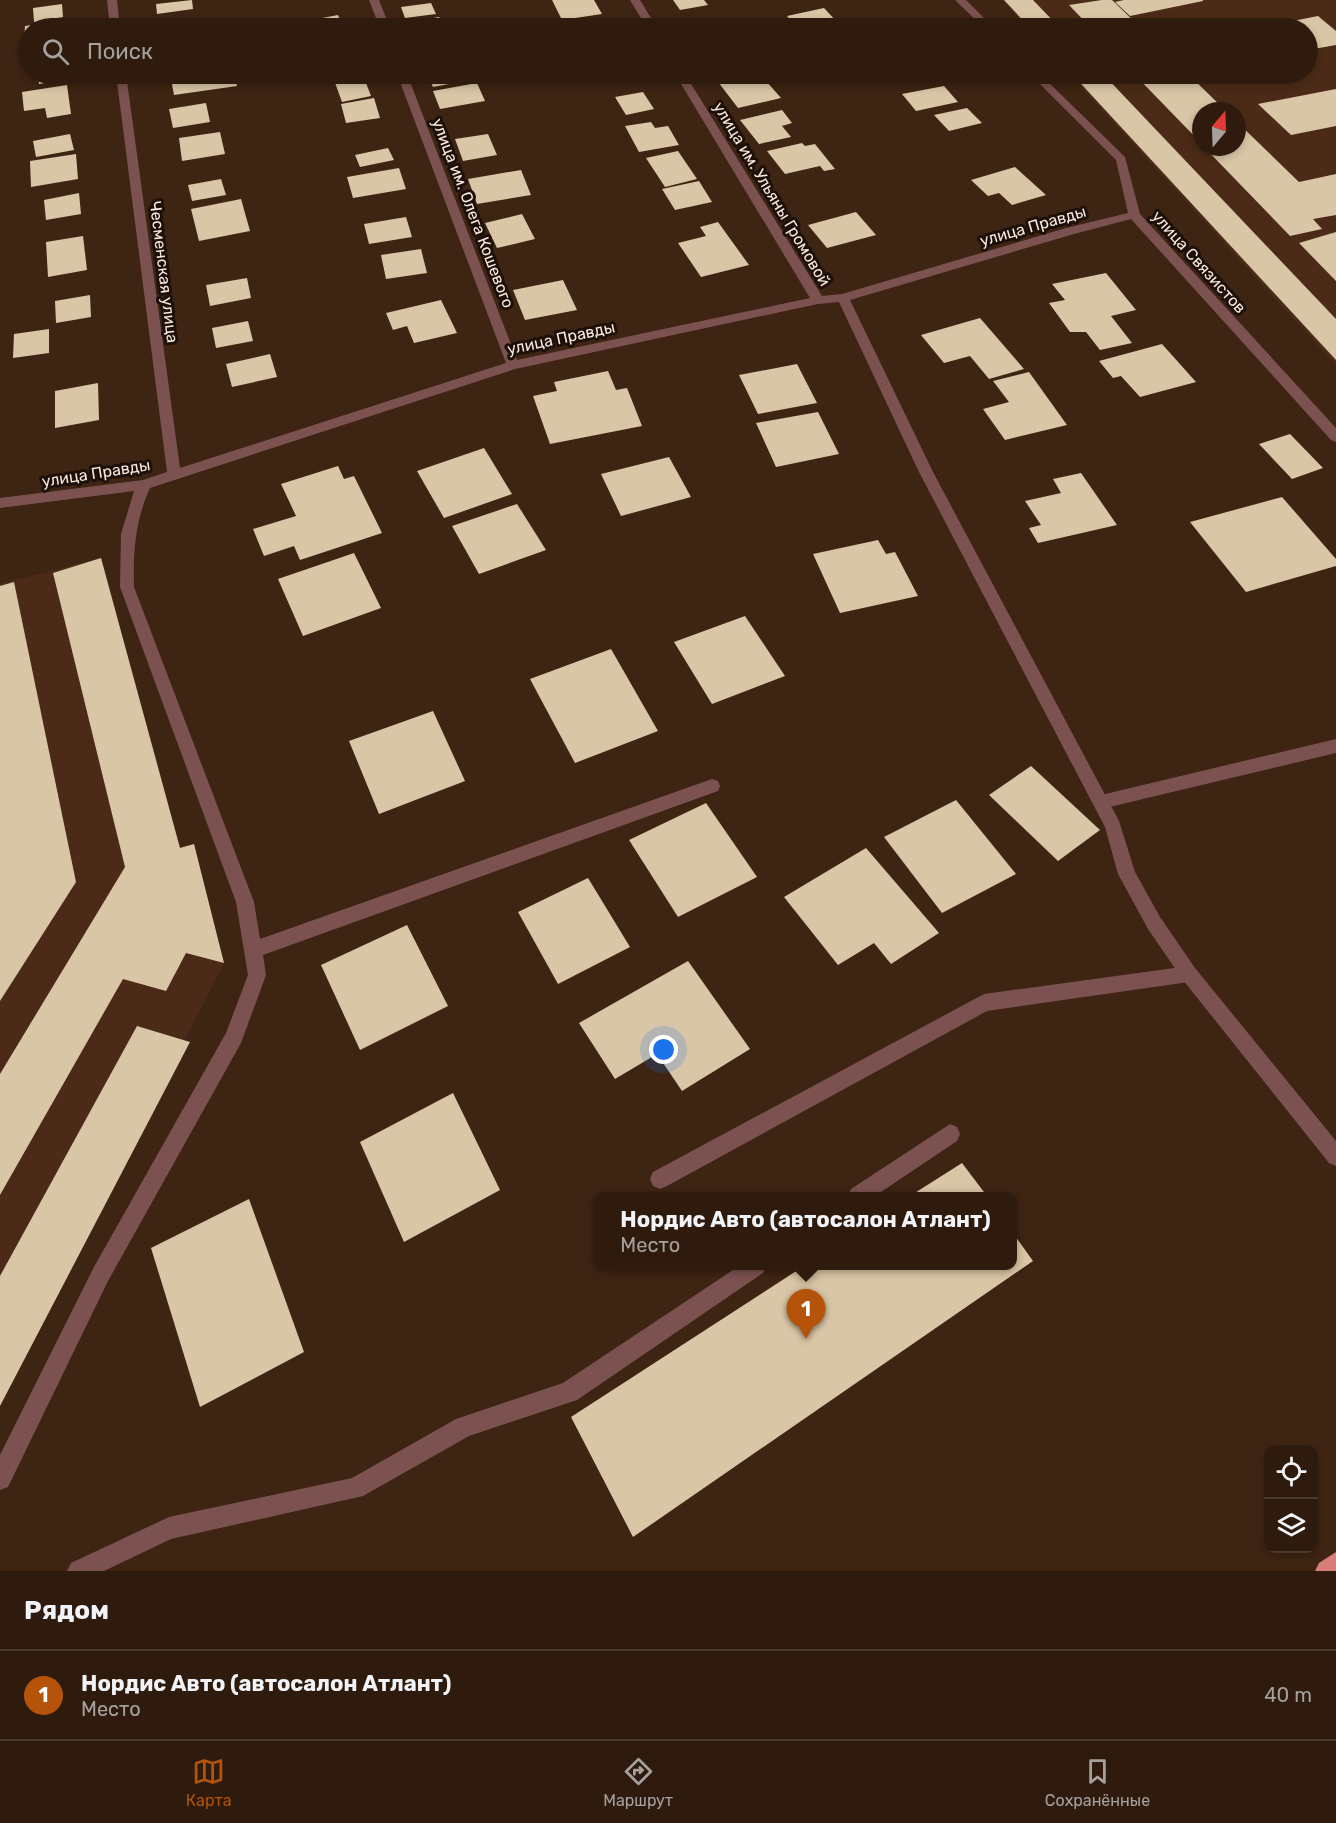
<!DOCTYPE html>
<html lang="ru">
<meta charset="utf-8">
<style>
body{margin:0;font-family:Rubik,sans-serif;background:#362417;color:#f1f3f6}
.controls{position:absolute;right:18px;bottom:18px;display:grid;overflow:hidden;border-radius:12px;box-shadow:0 3px 9px #0003}
.controls button{width:54px;height:54px;display:grid;place-items:center;padding:0;border:0;border-bottom:2px solid #49392e;background:#2e1b0e;color:#f1f3f6;font:30px sans-serif}
.compass{position:absolute;left:1192px;top:102px;width:54px;height:54px;border-radius:50%;background:#2e1b0e;box-shadow:0 3px 9px #0003;rotate:19deg}
.you{position:absolute;left:664px;top:1050px;width:21px;height:21px;margin:-15px;border:4px solid #fff;border-radius:50%;background:#1a73e8;box-shadow:0 0 0 9px #1a73e833}
.badge{display:grid;place-items:center;width:39px;height:39px;border-radius:50%;background:#b45309;color:#fff;font-size:20px;font-weight:700}
.pin{position:absolute;translate:-50% -50px;filter:drop-shadow(0 2px 3px #0008)}
.pin::after{content:'';position:absolute;top:32px;width:21px;height:18px;background:inherit;clip-path:polygon(0 0,100% 0,50% 100%)}
.popup{position:absolute;left:594px;top:1192px;width:423px;height:78px;box-sizing:border-box;display:grid;place-content:center;border-radius:12px;background:#2e1b0e;filter:drop-shadow(0 2px 4px #0005);font-size:20px;white-space:nowrap;color:#a7a19e}
.popup b{font-size:22px;color:#f1f3f6}
.popup::after{content:'';position:absolute;left:50%;top:100%;margin-left:-12px;border:12px solid transparent;border-top-color:#2e1b0e}
.list{margin:0;padding:0;list-style:none}
h2{display:flex;justify-content:space-between;align-items:center;height:78px;margin:0;padding:0 24px;font-size:26px}
h2 small{font-size:20px;font-weight:400;color:#a7a19e}
.list li{display:grid;grid-template-columns:39px 1fr auto;gap:18px;align-items:center;box-sizing:border-box;height:90px;padding:0 24px;border-top:2px solid #49392e}
.list b{display:block;font-size:22px;white-space:nowrap}
.list p{margin:0;font-size:20px;white-space:nowrap;color:#a7a19e}
.list em{font-size:20px;font-style:normal;color:#a7a19e}
.icon{flex:none;width:33px;height:33px;fill:none;stroke:currentColor;stroke-width:2;stroke-linecap:round;stroke-linejoin:round}
.map{position:relative;flex:none;width:1336px;height:1571px;overflow:hidden}
.search{position:absolute;background:#2e1b0e;box-shadow:0 3px 9px #0003;left:18px;right:18px;top:18px;height:66px;display:flex;align-items:center;gap:15px;box-sizing:border-box;padding:0 21px;border-radius:33px;color:#a7a19e;font-size:22px}
.sheet{height:168px;background:#2e1b0e}
nav{display:flex;justify-content:space-around;align-items:center;box-sizing:border-box;height:84px;border-top:2px solid #49392e;background:#2e1b0e;font-size:16px;color:#a7a19e}
nav a{display:grid;justify-items:center;gap:3px}
nav .on{color:#b45309}
.map>svg:first-child{display:block}
</style>
<div class="map">
<svg width="1336" height="1571" viewBox="0 0 1336 1571">
<rect width="100%" height="100%" fill="#3e2413"/>
<!-- built -->
<g fill="#4b2b17" fill-rule="evenodd">
<path d="M1002,0H1336V365L1069,74H1308V28H1028ZM1201,111H1237V147H1201Z"/>
<polygon points="101,558 180,847 194,844 224,963 0,1401 0,584"/>
</g>
<!-- building -->
<g fill="#d9c6a6">
<polygon points="192,0 193,9 157,14 156,4"/>
<polygon points="552,0 594,0 602,14 562,20"/>
<polygon points="673,0 704,0 708,5 680,10"/>
<polygon points="1004,0 1033,0 1060,28 1030,28"/>
<polygon points="1102,0 1112,0 1141,28 1091,28 1069,5"/>
<polygon points="1124,0 1203,0 1203,1 1130,16 1115,2"/>
<polygon points="431,3 436,14 405,18 401,7"/>
<polygon points="62,4 63,17 34,22 33,8"/>
<polygon points="824,8 837,22 797,28 787,16"/>
<polygon points="338,15 343,28 316,28 312,20"/>
<polygon points="1318,16 1336,31 1336,45 1308,50 1308,28 1257,28"/>
<polygon points="439,17 445,28 409,28 406,23"/>
<polygon points="63,21 63,28 28,28 28,41 24,42 25,26"/>
<polygon points="38,74 69,74 70,79 39,84"/>
<polygon points="170,74 213,74 214,76 234,74 237,86 174,95"/>
<polygon points="427,74 467,74 470,80 433,87"/>
<polygon points="712,74 760,74 781,98 738,108"/>
<polygon points="1072,74 1103,74 1336,319 1336,360"/>
<polygon points="1134,74 1188,74 1226,111 1201,111 1201,143"/>
<polygon points="363,75 371,96 342,102 334,80"/>
<polygon points="477,83 485,101 440,109 433,91"/>
<polygon points="67,85 71,114 47,118 45,108 24,111 22,92"/>
<polygon points="944,86 958,102 916,111 902,94"/>
<polygon points="1336,89 1336,126 1291,135 1258,104"/>
<polygon points="643,92 654,109 626,115 615,97"/>
<polygon points="374,98 380,118 346,123 341,104"/>
<polygon points="206,103 210,122 173,128 169,109"/>
<polygon points="967,108 982,123 949,131 934,115"/>
<polygon points="782,110 792,123 782,126 791,137 759,144 740,120"/>
<polygon points="651,122 655,128 668,126 679,145 639,152 625,126"/>
<polygon points="1237,122 1299,182 1336,174 1336,215 1313,219 1322,229 1290,236 1204,147 1237,147"/>
<polygon points="220,132 225,154 182,161 179,138"/>
<polygon points="70,134 74,150 36,157 33,141"/>
<polygon points="488,134 497,155 463,161 455,139"/>
<polygon points="802,143 805,146 815,144 835,169 824,171 820,166 785,174 767,151"/>
<polygon points="388,148 394,160 360,167 355,155"/>
<polygon points="678,151 697,179 665,187 646,158"/>
<polygon points="76,154 78,179 31,187 30,161"/>
<polygon points="1015,167 1046,195 1012,205 999,193 988,196 971,180"/>
<polygon points="399,168 406,189 353,198 347,177"/>
<polygon points="521,170 531,195 477,204 468,179"/>
<polygon points="221,179 226,195 192,201 188,185"/>
<polygon points="699,181 712,202 675,210 662,189"/>
<polygon points="79,193 81,214 46,220 44,200"/>
<polygon points="241,199 250,231 199,241 191,209"/>
<polygon points="856,212 876,235 827,248 808,225"/>
<polygon points="522,214 535,239 497,248 485,223"/>
<polygon points="406,217 412,237 369,244 364,224"/>
<polygon points="718,222 749,265 701,277 678,243 706,236 700,227"/>
<polygon points="1336,232 1336,281 1299,243"/>
<polygon points="83,236 87,270 48,277 46,242"/>
<polygon points="421,249 427,273 386,279 381,255"/>
<polygon points="1106,273 1136,310 1111,316 1132,343 1100,350 1086,332 1070,332 1049,303 1065,300 1052,284"/>
<polygon points="247,278 251,298 210,306 206,285"/>
<polygon points="563,280 577,310 525,320 513,290"/>
<polygon points="90,295 91,317 56,323 55,301"/>
<polygon points="441,300 457,333 414,343 407,326 393,330 386,313"/>
<polygon points="980,318 1024,369 989,379 970,356 944,363 921,335"/>
<polygon points="248,321 253,341 216,348 212,328"/>
<polygon points="49,329 49,353 13,358 14,334"/>
<polygon points="1162,344 1196,382 1140,397 1121,376 1113,378 1099,361"/>
<polygon points="270,354 277,377 232,387 226,364"/>
<polygon points="797,364 817,403 758,414 739,375"/>
<polygon points="608,371 616,390 627,388 642,426 550,444 533,396 557,391 554,382"/>
<polygon points="1029,372 1067,425 1005,440 983,409 1009,402 993,381"/>
<polygon points="98,383 99,420 55,428 55,391"/>
<polygon points="818,412 839,454 776,467 756,423"/>
<polygon points="1290,434 1323,468 1292,479 1259,444"/>
<polygon points="484,448 512,494 444,518 417,471"/>
<polygon points="669,457 691,497 621,516 601,474"/>
<polygon points="338,466 344,479 354,476 382,533 300,560 294,546 264,556 253,529 296,516 281,484"/>
<polygon points="1081,473 1117,525 1038,543 1029,528 1041,525 1025,501 1061,493 1053,479"/>
<polygon points="1282,497 1336,559 1336,566 1246,592 1190,522"/>
<polygon points="517,504 546,550 479,574 452,526"/>
<polygon points="878,540 886,554 895,552 918,596 840,613 813,554"/>
<polygon points="354,553 381,608 303,636 278,579"/>
<polygon points="101,558 180,848 194,844 224,963 186,953 166,991 123,979 0,1195 0,1074 125,867 53,573"/>
<polygon points="14,582 76,882 0,1001 0,586"/>
<polygon points="745,616 785,676 712,704 674,642"/>
<polygon points="611,649 658,731 575,763 530,679"/>
<polygon points="433,711 465,781 379,814 349,741"/>
<polygon points="1031,766 1100,830 1058,861 989,795"/>
<polygon points="956,800 1016,874 942,913 884,837"/>
<polygon points="706,803 757,877 678,917 629,840"/>
<polygon points="866,848 939,933 891,964 874,943 838,965 784,897"/>
<polygon points="588,878 630,947 558,984 518,912"/>
<polygon points="407,925 448,1006 360,1050 321,965"/>
<polygon points="688,961 750,1049 682,1091 657,1054 615,1079 579,1023"/>
<polygon points="137,1026 190,1042 0,1406 0,1276"/>
<polygon points="453,1093 500,1190 404,1242 360,1142"/>
<polygon points="962,1163 987,1196 910,1196"/>
<polygon points="249,1199 304,1352 200,1407 151,1248"/>
<polygon points="1013,1233 1033,1261 633,1537 571,1417 804,1266 1013,1266"/>
</g>
<g fill="none" stroke-linecap="round" stroke-linejoin="round">
<!-- service -->
<g fill="#7c5250" fill-rule="evenodd">
<polygon points="1336,739 1336,753 1101,809 1095,807 1093,802 1095,797 1101,795"/>
<polygon points="1189,966 1195,968 1198,974 1195,980 1189,982 987,1011 667,1186 660,1189 653,1186 650,1179 653,1172 984,994"/>
<polygon points="950,1124 957,1127 960,1134 957,1141 875,1196 848,1196 851,1189"/>
<polygon points="739,1266 766,1266 763,1273 577,1400 469,1436 363,1496 171,1539 104,1571 67,1571 71,1563 169,1517 352,1478 456,1419 563,1383"/>
</g>
<!-- minor -->
<g fill="#7c5250" fill-rule="evenodd">
<polygon points="107,0 117,0 120,28 110,28"/>
<polygon points="369,0 379,0 390,28 380,28"/>
<polygon points="630,0 640,0 657,28 647,28"/>
<polygon points="955,0 966,0 994,28 984,28"/>
<path d="M116,74H126L180,468L506,363L397,74H407L517,360L810,298L675,74H685L822,296L842,294L1066,228L1128,213L1116,160L1030,74H1040L1125,157L1140,214L1336,428V442L1331,440L1131,219L1074,234L850,300L933,472L1119,821L1135,872L1160,917L1195,968L1336,1141V1166L1329,1163L1183,980L1148,929L1118,874L1105,827L919,472L839,302L818,304L515,369L150,488C135,521 133,552 134,587L254,902L260,939L712,779L718,781L720,786L718,791L263,955L266,975L241,1043L108,1281L8,1487L0,1490V1455L94,1267L226,1033L248,975L236,902L120,587L121,534L134,491L0,508V498L143,480L167,472Z"/>
</g>
<!-- trunk -->
<polygon fill="#da7e7a" fill-rule="evenodd" points="1336,1552 1336,1571 1315,1571 1319,1563"/>
</g>
<g text-anchor="middle" dominant-baseline="central" stroke-width="6" stroke-linejoin="round" paint-order="stroke">
<!-- far-street labels -->
<g font-size="16" fill="#fae8de" stroke="#1c1009">
<text transform="translate(772 194) rotate(59)">улица им. Ульяны Громовой</text>
<text transform="translate(473 213) rotate(69)">улица им. Олега Кошевого</text>
<text transform="translate(1033 226) rotate(-16)">улица Правды</text>
<text transform="translate(1199 262) rotate(48)">улица Связистов</text>
<text transform="translate(164 272) rotate(83)">Чесменская улица</text>
<text transform="translate(561 338) rotate(-12)">улица Правды</text>
<text transform="translate(96 473) rotate(-9)">улица Правды</text>
</g>
</g>
</svg>
<div class="controls">
<button><svg class="icon" aria-label="locate" viewBox="0 0 24 24"><circle cx="12" cy="12" r="6"/><path d="M12 2v4M12 18v4M2 12h4M18 12h4"/></svg></button>
<button><svg class="icon" aria-label="layers" viewBox="0 0 24 24"><path d="M12 4l9 5-9 5-9-5zM3 14l9 5 9-5"/></svg></button>
</div>
<svg class="compass" viewBox="-18 -18 36 36"><path d="M0-13l5 13h-10z" fill="#e53935"/><path d="M0 13l5-13h-10z" fill="#a7a19e"/></svg>
<div class="you"></div>
<div class="pin badge" style="left:806px;top:1339px">1</div>
<div class="popup"><b>Нордис Авто (автосалон Атлант)</b>Место</div>
<div class="search"><svg class="icon" aria-label="search" viewBox="0 0 24 24"><circle cx="10" cy="10" r="6"/><path d="M15 15l6 6"/></svg>Поиск</div>
</div>
<section class="sheet">
<h2>Рядом<small></small></h2>
<ul class="list">
<li><span class="badge">1</span><div><b>Нордис Авто (автосалон Атлант)</b><p>Место</p></div><em>40 m</em></li>
</ul>
</section>
<nav>
<a class="on"><svg class="icon" aria-label="map" viewBox="0 0 24 24"><path d="M3 6l6-2 6 2 6-2v14l-6 2-6-2-6 2zM9 4v14M15 6v14"/></svg>Карта</a>
<a><svg class="icon" aria-label="directions" viewBox="0 0 24 24"><path d="M12 3l9 9-9 9-9-9zM9 14v-3h6M13 9l2 2-2 2"/></svg>Маршрут</a>
<a><svg class="icon" aria-label="saved" viewBox="0 0 24 24"><path d="M7 4h10v16l-5-4-5 4z"/></svg>Сохранённые</a>
</nav>
